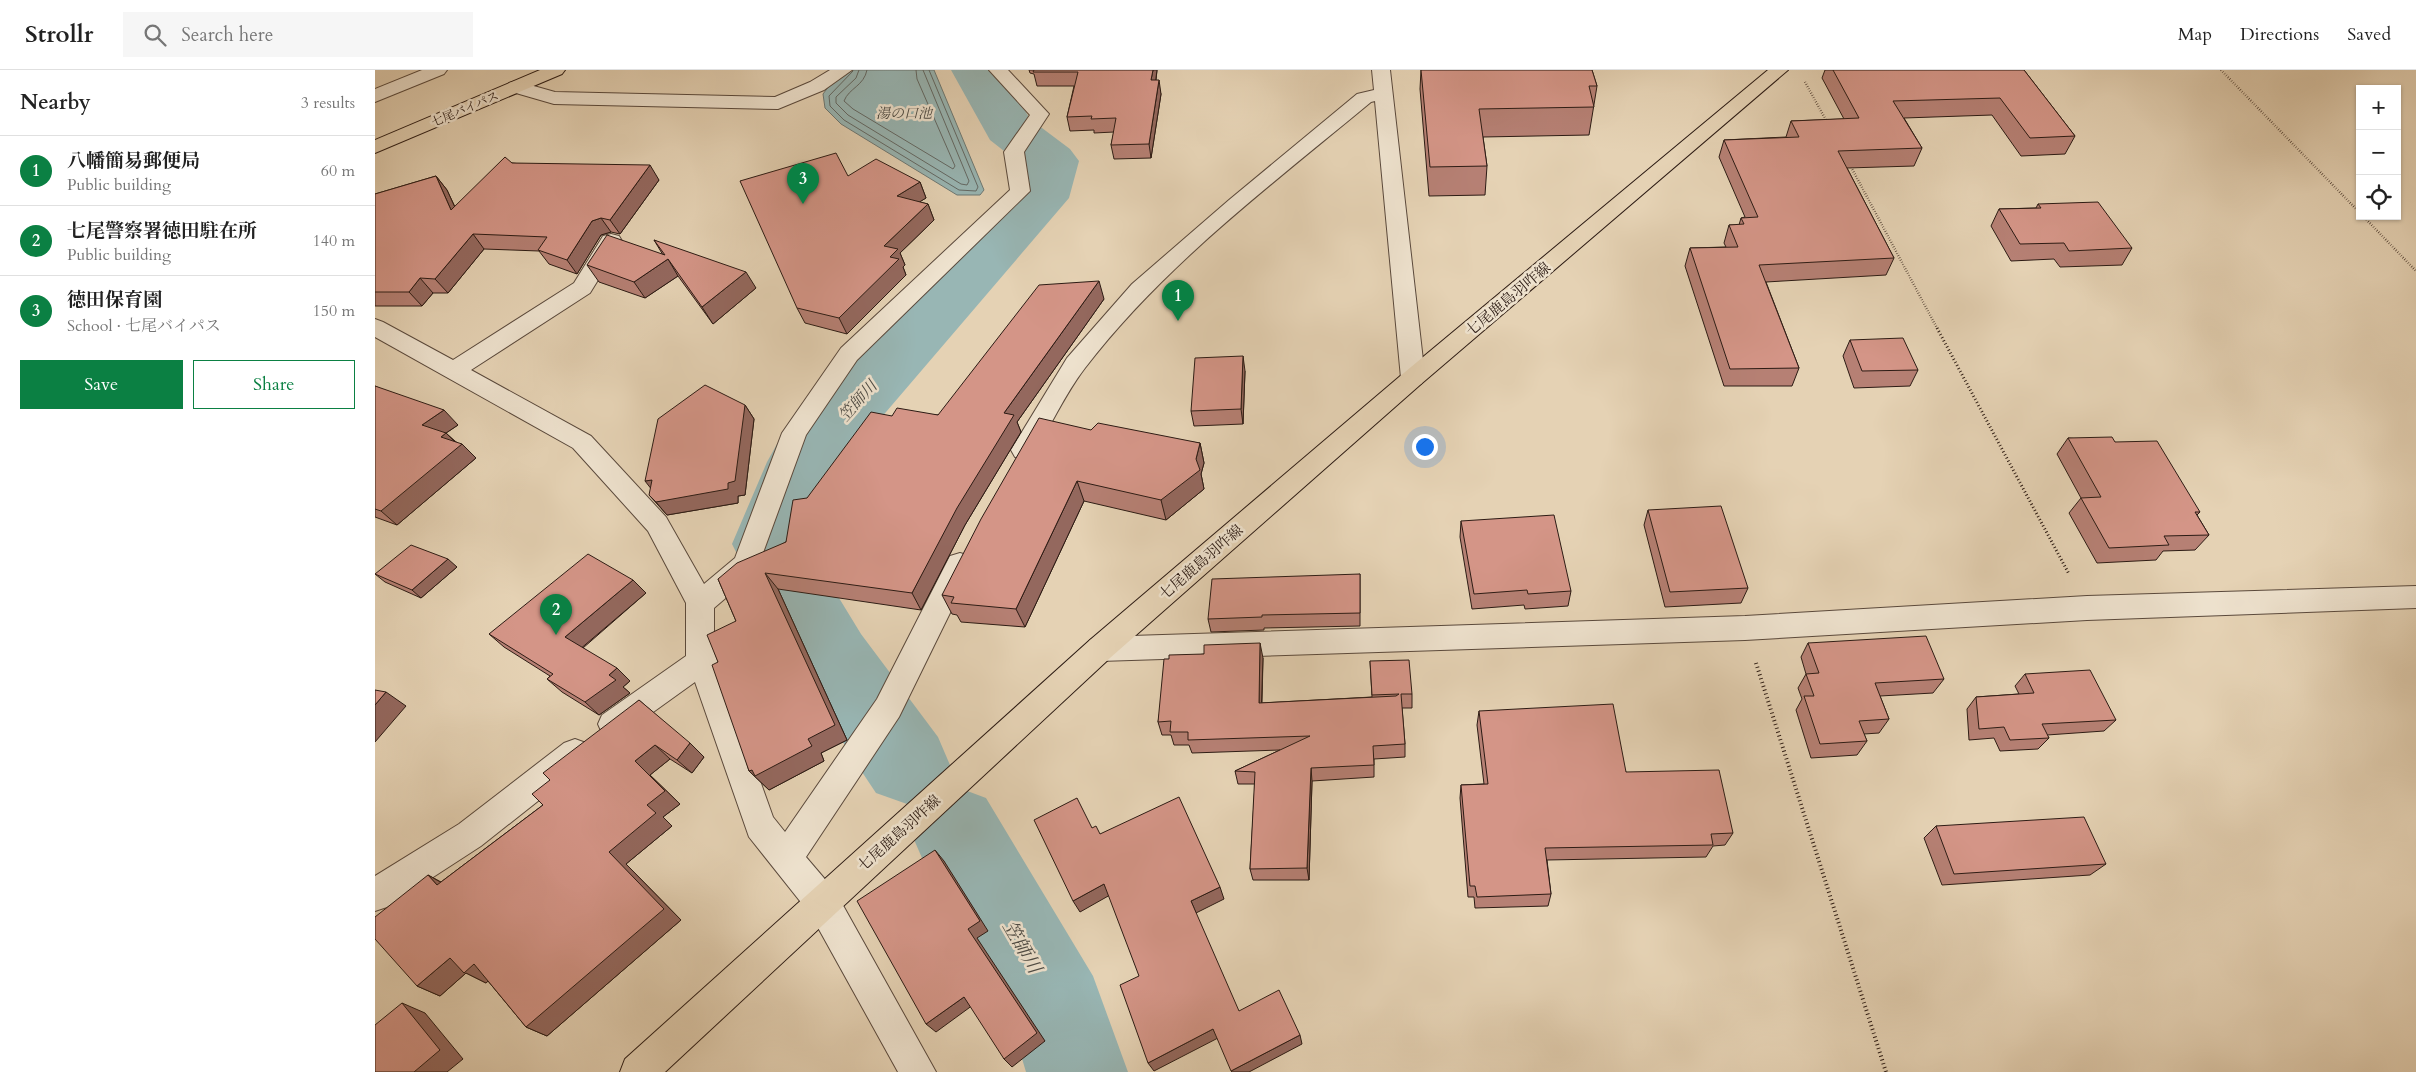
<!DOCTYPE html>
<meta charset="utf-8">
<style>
body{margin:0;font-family:Cardo,"Noto Serif JP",serif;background:#f6f6f6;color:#222}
.controls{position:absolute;right:15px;top:15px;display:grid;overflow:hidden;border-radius:0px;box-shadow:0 1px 4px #0004}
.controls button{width:45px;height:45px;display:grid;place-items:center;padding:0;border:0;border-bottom:1px solid #e0e0e0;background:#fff;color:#222;font:25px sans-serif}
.you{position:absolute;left:1049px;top:376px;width:18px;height:18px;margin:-12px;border:4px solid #fff;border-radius:50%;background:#1a73e8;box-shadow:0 0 0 8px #1a73e833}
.badge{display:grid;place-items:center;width:32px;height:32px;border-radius:50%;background:#0b8043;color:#fff;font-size:16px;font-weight:700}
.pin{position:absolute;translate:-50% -41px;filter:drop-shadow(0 1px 2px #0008)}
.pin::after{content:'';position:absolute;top:26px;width:18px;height:15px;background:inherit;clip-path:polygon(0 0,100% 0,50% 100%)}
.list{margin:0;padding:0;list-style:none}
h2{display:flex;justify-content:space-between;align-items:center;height:65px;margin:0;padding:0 20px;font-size:21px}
h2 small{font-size:16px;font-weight:400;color:#767676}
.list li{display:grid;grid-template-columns:32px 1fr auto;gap:15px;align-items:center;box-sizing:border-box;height:70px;padding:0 20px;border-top:1px solid #e0e0e0}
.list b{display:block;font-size:19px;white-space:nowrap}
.list p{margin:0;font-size:16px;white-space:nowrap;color:#767676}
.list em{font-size:16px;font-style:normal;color:#767676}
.actions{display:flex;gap:10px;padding:15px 20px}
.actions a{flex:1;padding:11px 0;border:1px solid #0b8043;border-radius:0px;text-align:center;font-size:18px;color:#0b8043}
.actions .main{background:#0b8043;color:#fff}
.icon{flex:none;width:28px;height:28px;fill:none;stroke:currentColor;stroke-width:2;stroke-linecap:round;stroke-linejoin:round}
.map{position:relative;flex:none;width:2041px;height:1002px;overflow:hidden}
header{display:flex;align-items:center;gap:30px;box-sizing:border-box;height:70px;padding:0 25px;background:#fff;border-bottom:1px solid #e0e0e0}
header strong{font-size:24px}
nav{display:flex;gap:28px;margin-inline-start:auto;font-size:18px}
.search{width:350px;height:45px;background:#f6f6f6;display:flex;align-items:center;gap:12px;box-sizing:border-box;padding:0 18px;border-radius:0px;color:#767676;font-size:19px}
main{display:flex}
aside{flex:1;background:#fff}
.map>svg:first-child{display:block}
</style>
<header>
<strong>Strollr</strong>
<div class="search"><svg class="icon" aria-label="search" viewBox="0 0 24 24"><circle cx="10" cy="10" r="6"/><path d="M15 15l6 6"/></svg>Search here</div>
<nav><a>Map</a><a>Directions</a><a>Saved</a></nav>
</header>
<main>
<aside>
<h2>Nearby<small>3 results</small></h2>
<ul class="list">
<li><span class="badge">1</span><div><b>八幡簡易郵便局</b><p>Public building</p></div><em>60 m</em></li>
<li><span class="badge">2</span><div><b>七尾警察署徳田駐在所</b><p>Public building</p></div><em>140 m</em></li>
<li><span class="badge">3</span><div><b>徳田保育園</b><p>School · 七尾バイパス</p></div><em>150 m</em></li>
</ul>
<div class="actions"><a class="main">Save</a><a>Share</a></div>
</aside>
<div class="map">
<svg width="2041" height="1002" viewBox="0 0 2041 1002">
<rect width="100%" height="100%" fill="#e5d2b4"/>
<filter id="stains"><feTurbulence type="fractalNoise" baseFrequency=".004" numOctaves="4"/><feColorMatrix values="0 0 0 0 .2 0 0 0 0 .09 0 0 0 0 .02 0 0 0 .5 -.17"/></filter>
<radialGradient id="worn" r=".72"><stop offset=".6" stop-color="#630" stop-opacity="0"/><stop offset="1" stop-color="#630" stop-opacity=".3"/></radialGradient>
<!-- water -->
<polygon fill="#98b6b4" stroke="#6d7874" points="476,0 559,0 609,120 605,125 582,125 466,54 450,38 448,24 457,12"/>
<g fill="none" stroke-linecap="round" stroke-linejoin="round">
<!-- shore -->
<g stroke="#626864" stroke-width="1">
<polyline points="484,0 481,8 461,27 461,33 473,45 586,114 592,115 594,111 548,0"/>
<path d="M492,0C489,16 474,18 469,31L478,39L578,99L580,96L542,9L541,0"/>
<polyline points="478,1 454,26 455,36 469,50 584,120 601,121 603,117 554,0"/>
</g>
<!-- river -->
<polygon fill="#98b6b4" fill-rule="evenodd" points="576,0 626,0 655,49 695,79 704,91 694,128 458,404 431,474 486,564 563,667 575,695 563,722 579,716 611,728 718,906 753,1002 651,1002 638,958 547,788 534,758 547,728 552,726 532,734 501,723 483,696 412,583 357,474 392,392 402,374 639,123 647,95 615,70"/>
<defs>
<g id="minor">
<polygon points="47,0 72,0 69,4 0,32 0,19"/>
<polygon points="455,0 477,0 449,20 403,39 179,34 134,21 132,17 134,13 141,11 180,22 400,27 435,12"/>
<polygon points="614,0 633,0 674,44 649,82 655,121 482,290 431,365 381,502 339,538 339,582 398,747 410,762 502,629 575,486 585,483 595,486 599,494 524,647 431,787 460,821 561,1002 523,1002 436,845 374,767 320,612 249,663 238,667 227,663 223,654 227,645 311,586 311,533 273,461 198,378 0,267 0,249 8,252 78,290 199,213 228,166 236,164 244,166 247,171 215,223 96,300 216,366 291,447 329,514 360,488 407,363 466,278 635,120 629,82 655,45"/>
<path d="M997,0H1015L1050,308L1046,314L1038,316L1030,314L1026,308L1000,31L996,32C896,115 789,195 710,298C690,324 674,358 658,387L649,389L640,387L636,380L692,288L757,214L854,130L982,24L999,20Z"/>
<polygon points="2041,516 2041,538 1712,550 1370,570 725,591 715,588 711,579 715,570 725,567 1370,546 1712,526"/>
<polygon points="200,669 211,673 215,683 211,693 106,776 12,837 0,841 0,806 84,754 189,673"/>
</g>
<polygon id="major" points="1393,0 1413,0 1046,314 735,588 290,1002 245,1002 250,989 715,570 1030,302"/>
<polygon id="highway" points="165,0 190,0 187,4 0,83 0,70"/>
</defs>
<!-- minor casing -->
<use href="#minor" stroke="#5a493c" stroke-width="2"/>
<!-- major casing -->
<use href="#major" stroke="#2c1b14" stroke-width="2"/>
<!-- highway casing -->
<use href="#highway" stroke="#2c1b14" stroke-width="2"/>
<!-- path-far2 -->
<g stroke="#2c1b14" stroke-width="2.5" stroke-dasharray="0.5 2" stroke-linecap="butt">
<polyline points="1846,0 1985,143"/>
<polyline points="1430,12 1452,52"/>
<polyline points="1475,95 1563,260"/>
<polyline points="1988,146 2041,201"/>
</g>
<!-- path-far1 -->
<polyline stroke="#2c1b14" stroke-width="3" stroke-dasharray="1 2.5" stroke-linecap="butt" points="1562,258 1694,504"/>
<!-- path -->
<polyline stroke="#2c1b14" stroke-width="4" stroke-dasharray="1 3" stroke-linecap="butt" points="1381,593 1511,1002"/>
<!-- minor -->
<use href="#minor" fill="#eee2ce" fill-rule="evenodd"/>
<!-- major -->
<use href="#major" fill="#e5d2b4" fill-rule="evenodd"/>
<!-- highway -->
<use href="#highway" fill="#e5d2b4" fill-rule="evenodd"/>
</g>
<!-- wall -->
<g fill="#b68074" stroke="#2c1b14">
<polygon points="654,0 782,0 781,10 786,24 776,88 739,89 736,75 739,62 719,63 719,60 695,61 692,47 699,16 662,16 659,4 655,3"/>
<polygon points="1046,0 1217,0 1222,16 1214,65 1108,67 1112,96 1110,125 1054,126 1045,19"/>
<polygon points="1450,0 1649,0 1700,66 1690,84 1646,86 1617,45 1529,48 1547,78 1539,96 1472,98 1519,188 1511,205 1391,212 1424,298 1417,316 1349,316 1310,196 1315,178 1351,177 1349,173 1354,155 1364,155 1366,148 1370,147 1344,87 1349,70 1411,67 1416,51 1469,49 1447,8"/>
<polygon points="137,93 284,110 245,164 236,162 226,165 202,204 174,194 164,181 109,179 73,223 58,223 47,236 0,236 0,124 61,106 72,120 80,137"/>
<polygon points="545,112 551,128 544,132 553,134 559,150 525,183 530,195 528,197 531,205 472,264 430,253 422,238"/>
<polygon points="1663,134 1757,178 1747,195 1685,197 1679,189 1636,191 1616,156 1624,139 1661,138"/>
<polygon points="279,170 381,218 338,254 303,206 270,228 224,212 212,195 288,185"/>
<polygon points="729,229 642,352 646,362 590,455 546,540 403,519 472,670 446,683 449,691 394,720 374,701 343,592 361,551 343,509 411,472 432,428 517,346 563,345"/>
<polygon points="1475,270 1543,300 1535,316 1479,318 1468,286"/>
<polygon points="870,301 868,354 819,356 816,341"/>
<polygon points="0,316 83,355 71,363 80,371 101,388 22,455 0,447"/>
<polygon points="370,335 379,349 370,425 363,426 363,433 292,445 274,425"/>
<polygon points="716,360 825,373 829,393 826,404 829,419 791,450 709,431 650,557 586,552 582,545 577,544 567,525"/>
<polygon points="1693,368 1740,372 1825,442 1822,445 1834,465 1820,480 1788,481 1781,490 1722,493 1694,443 1706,428 1682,384"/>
<polygon points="1273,440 1373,518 1366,533 1290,537 1269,455"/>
<polygon points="1086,451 1196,521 1193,536 1150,539 1149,535 1097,539 1085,467"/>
<polygon points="82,497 46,528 10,512 0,504"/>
<polygon points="985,504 985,556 889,558 889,560 836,562 833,549"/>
<polygon points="271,523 208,578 255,611 248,617 255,623 224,645 187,622 172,609 175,606 129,577 114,564"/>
<polygon points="1433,573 1569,609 1558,623 1505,626 1514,649 1504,663 1489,664 1492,671 1482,685 1436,688 1421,640 1427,629 1423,618 1431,604 1426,587"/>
<polygon points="829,584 888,588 887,633 997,627 995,591 1037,624 1037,638 1027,638 1030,674 1030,687 999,689 999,707 937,711 934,810 878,810 875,799 880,714 863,714 860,701 905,680 817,683 814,675 799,675 796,665 787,665 783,652 794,589"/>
<polygon points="1650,604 1741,650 1729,661 1672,665 1674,668 1663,679 1625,681 1619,668 1594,670 1592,639 1601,627 1644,624 1640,616"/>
<polygon points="264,630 329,687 317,703 295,689 275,705 305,734 288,747 297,756 251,794 306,850 172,966 151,957 113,911 111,913 91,903 65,926 42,916 53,805 66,812 168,735 175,710"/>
<polygon points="1104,641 1251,702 1358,763 1350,775 1338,776 1331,787 1172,790 1176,824 1173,836 1100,838 1099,827 1093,827 1085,728 1086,715 1109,714 1102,655"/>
<polygon points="1561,756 1731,794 1715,805 1567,815 1549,768"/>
</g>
<!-- shaded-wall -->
<g fill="#94685e" stroke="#2c1b14">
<polygon points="778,0 782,0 779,24 776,10"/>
<polygon points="784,10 786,24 776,88 774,74"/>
<polygon points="275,95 284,110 245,164 235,150"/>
<polygon points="61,106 72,120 88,155 76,140"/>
<polygon points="545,112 551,128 528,142 522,126"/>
<polygon points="553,134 559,150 525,183 530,195 528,197 531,205 472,264 464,248 509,176"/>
<polygon points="226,148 236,162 226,165 202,204 192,190 217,151"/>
<polygon points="98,164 109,179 73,223 60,209"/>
<polygon points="293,189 303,206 270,228 259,212"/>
<polygon points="371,202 381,218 338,254 327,237"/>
<polygon points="45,208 58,223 47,236 34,222"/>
<polygon points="724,211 729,229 642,352 646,362 590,455 546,540 537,523 629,343"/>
<polygon points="868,286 870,301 868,354 866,339"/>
<polygon points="370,335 379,349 370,425 363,426 363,433 292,445 281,432 353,413"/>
<polygon points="69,340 83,355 62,369 47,355"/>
<polygon points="71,363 84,376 87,374 101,388 22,455 6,441 66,367"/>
<polygon points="825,373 829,393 826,404 829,419 791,450 786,430 821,389"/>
<polygon points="277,410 281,425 270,411"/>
<polygon points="702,411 709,431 650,557 641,539"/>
<polygon points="73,489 82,497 46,528 37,520"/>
<polygon points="390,503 403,519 472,670 446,683 449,691 394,720 374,701 433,669"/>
<polygon points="258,510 271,523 204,580 190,567"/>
<polygon points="885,573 888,588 886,647 884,633"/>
<polygon points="242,598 255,611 248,617 255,623 224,645 210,632 234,605"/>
<polygon points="11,622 31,636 0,672 0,635"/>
<polygon points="315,673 329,687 317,703 302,690"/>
<polygon points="280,675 295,689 275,705 305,734 288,747 297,756 251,794 306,850 172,966 151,957 234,782 272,735 260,691"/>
<polygon points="936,698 937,711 934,810 932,798"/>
<polygon points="560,780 569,791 613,861 602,868 670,971 637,997 629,989 593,859"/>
<polygon points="53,805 74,817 62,815"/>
<polygon points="729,814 735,825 705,842 698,831"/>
<polygon points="845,817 849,829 821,843 816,831"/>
<polygon points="75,888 99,894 120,905 111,913 91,903 65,926 42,916"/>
<polygon points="589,927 598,935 561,962 551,954"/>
<polygon points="27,933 50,943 88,989 72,1002 39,1002"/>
<polygon points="838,959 843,968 779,1001 773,993"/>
<polygon points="925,965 927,974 874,1002 857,1002 856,1001"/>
</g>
<!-- building -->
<g fill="#d49587" stroke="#2c1b14">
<polygon points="659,0 778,0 776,10 784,10 774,74 736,75 741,48 716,49 717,46 692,47 703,2 658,2"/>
<polygon points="1046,0 1217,0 1222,16 1214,16 1219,37 1104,39 1112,96 1055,97"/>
<polygon points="1458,0 1649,0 1700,66 1655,68 1625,28 1518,31 1547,78 1463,81 1519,188 1384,195 1424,298 1355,299 1315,178 1363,177 1354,155 1369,154 1366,148 1383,147 1349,70 1424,67 1416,51 1484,48"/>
<polygon points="461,83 473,106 501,89 545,112 522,126 553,134 509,176 523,179 515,187 524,189 464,248 422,238 365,111"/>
<polygon points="130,87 137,93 275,95 235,150 226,148 217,151 192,190 163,180 172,167 98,164 60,209 45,208 34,222 0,222 0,124 61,106 76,140"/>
<polygon points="1723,132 1757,178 1694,181 1689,173 1645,174 1624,139 1666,138 1663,134"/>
<polygon points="232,165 290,185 279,170 371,202 327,237 293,189 259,212 212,195"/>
<polygon points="724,211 629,343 639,345 582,438 537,523 390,503 460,655 433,669 437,676 380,706 377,700 374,701 337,595 343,592 332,565 361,551 343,509 362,493 411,472 418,430 432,428 496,342 517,346 522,338 563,345 664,215"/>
<polygon points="1528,268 1543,300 1487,301 1475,270"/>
<polygon points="868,286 866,339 816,341 820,288"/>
<polygon points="330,315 370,335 360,411 353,413 353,419 281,432 274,425 277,410 270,411 283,349"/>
<polygon points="0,316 69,340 47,355 71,363 66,367 87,374 6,441 0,439"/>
<polygon points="664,348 716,360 723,353 825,373 821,389 825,400 786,430 702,411 641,539 576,533 579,527 567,525 606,449"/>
<polygon points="1737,367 1740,372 1782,371 1825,442 1820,442 1834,465 1789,466 1794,475 1734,478 1706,428 1726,427 1693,368"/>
<polygon points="1346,436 1373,518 1295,522 1273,440"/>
<polygon points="1179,445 1196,521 1153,524 1152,520 1099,524 1086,451"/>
<polygon points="36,475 73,489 37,520 0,504"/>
<polygon points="213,484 258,510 190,567 242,598 234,605 241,610 210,632 172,609 178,604 114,564"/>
<polygon points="985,504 985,543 887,545 887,547 833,549 837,509"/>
<polygon points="1551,566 1569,609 1500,613 1514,649 1484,651 1492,671 1445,674 1429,626 1439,626 1431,604 1444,603 1433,573"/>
<polygon points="885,573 884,633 1021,626 1024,624 997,625 995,591 1034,590 1037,624 1026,624 1030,674 998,676 999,695 936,698 932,798 875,799 880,702 860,701 935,666 813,670 813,662 795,662 796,651 783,652 789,589 794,589 794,585 829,584 829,575"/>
<polygon points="1715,600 1741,650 1667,654 1674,668 1635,670 1629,657 1604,659 1601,627 1659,623 1650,604"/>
<polygon points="0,620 11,622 0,635"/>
<polygon points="264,630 315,673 302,690 280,675 260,691 290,721 272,735 281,743 234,782 289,839 151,957 99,894 89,903 75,888 42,916 0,869 0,847 53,805 62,815 168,735 157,724 175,710 168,703"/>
<polygon points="1238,634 1251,702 1344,700 1358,763 1336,764 1338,775 1170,778 1176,824 1102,827 1100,816 1095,816 1086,715 1113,714 1104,641"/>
<polygon points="804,727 845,817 816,831 864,941 904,920 925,965 856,1001 838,959 773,993 745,915 764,906 729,814 698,831 659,750 702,728 717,758 721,756 725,764"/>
<polygon points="1709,747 1731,794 1579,804 1561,756"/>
<polygon points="560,780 605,851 593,859 662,963 629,989 589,927 551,954 482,831"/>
<polygon points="27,933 65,980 39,1002 0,1002 0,955"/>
</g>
<g text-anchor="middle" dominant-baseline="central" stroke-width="5" stroke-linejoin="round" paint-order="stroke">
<!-- far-street labels -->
<g font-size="12" fill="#2c1b14" stroke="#eee2ce">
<text transform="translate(90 39) rotate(-23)">七尾バイパス</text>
</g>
<!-- far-water labels -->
<g font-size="14" font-style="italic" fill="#4c4a44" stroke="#eee2ce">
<text x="529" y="43">湯の口池</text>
</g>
<!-- street labels -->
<g font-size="15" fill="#2c1b14" stroke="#eee2ce">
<text transform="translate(1133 229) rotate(-40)">七尾鹿島羽咋線</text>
<text transform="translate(826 492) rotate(-41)">七尾鹿島羽咋線</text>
<text transform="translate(524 763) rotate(-42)">七尾鹿島羽咋線</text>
</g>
<!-- water labels -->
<g font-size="16" font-style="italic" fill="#4c4a44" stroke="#eee2ce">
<text transform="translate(483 331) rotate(-48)">笠師川</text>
</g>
<!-- near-water labels -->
<g font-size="19" font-style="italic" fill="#4c4a44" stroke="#eee2ce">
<text transform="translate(647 877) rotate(60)">笠師川</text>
</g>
</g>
<rect width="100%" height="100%" filter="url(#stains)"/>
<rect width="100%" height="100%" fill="url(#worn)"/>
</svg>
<div class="controls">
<button>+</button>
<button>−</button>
<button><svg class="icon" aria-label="locate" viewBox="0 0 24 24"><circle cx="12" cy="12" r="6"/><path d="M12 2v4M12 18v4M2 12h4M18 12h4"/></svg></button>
</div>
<div class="you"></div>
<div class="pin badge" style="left:803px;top:251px">1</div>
<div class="pin badge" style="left:181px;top:565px">2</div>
<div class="pin badge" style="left:428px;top:134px">3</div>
</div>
</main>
